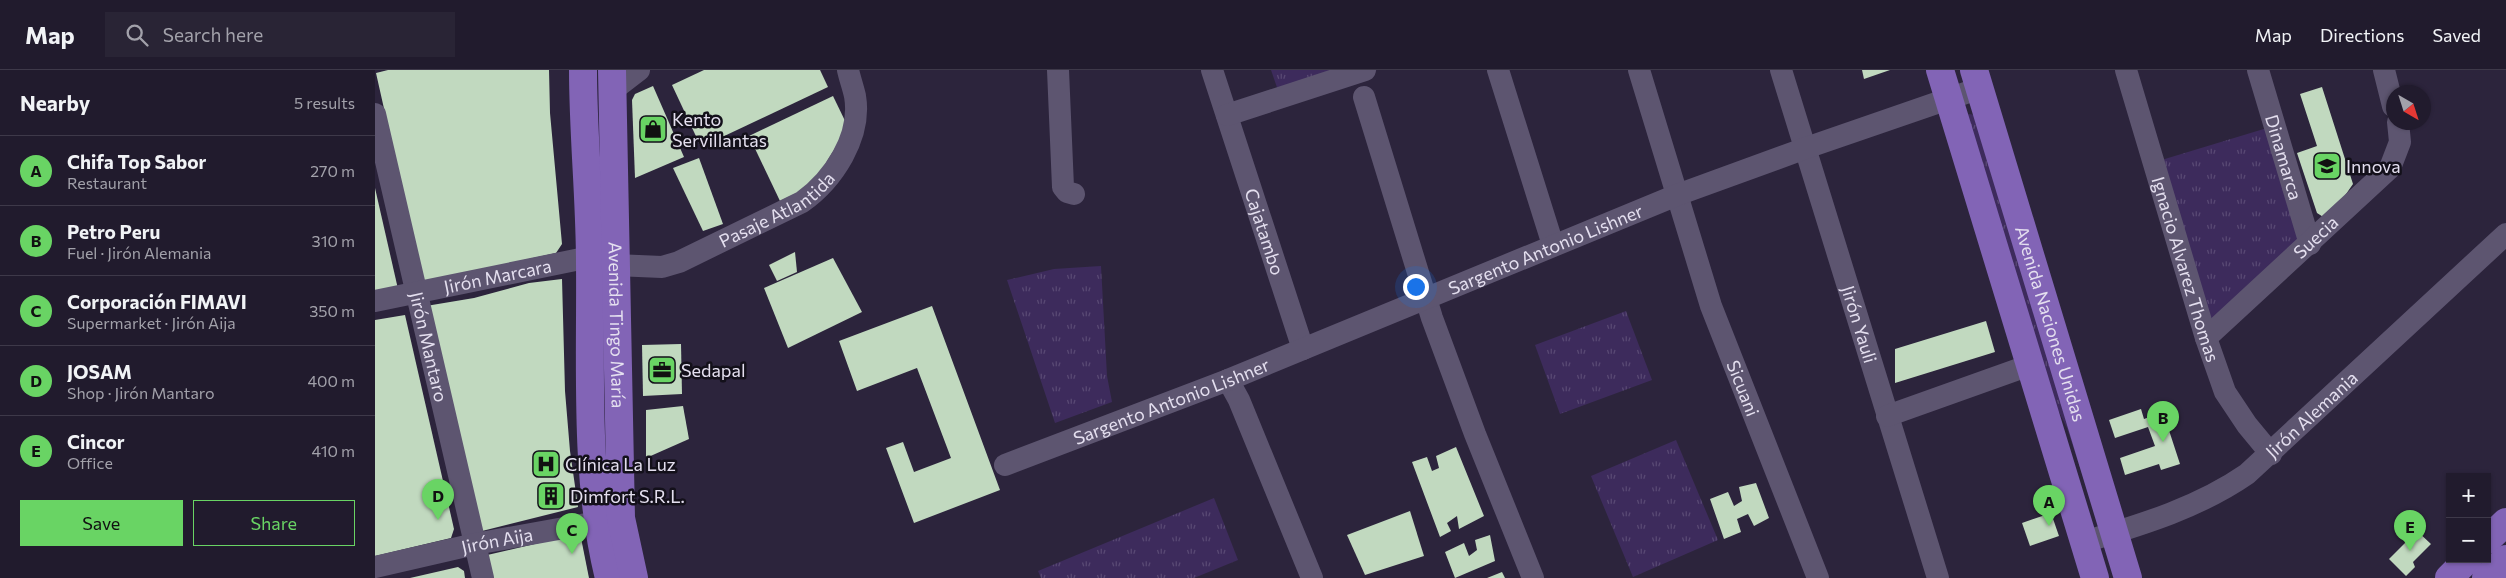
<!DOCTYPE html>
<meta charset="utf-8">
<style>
body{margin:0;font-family:Commissioner,sans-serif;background:#292435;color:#f1f3f6}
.controls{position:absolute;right:15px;bottom:15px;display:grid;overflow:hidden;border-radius:0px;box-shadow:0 1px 4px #0004}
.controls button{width:45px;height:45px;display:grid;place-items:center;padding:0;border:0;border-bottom:1px solid #3e3949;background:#211b2d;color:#f1f3f6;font:25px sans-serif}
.compass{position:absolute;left:2011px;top:15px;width:45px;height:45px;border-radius:50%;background:#211b2d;box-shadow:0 1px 4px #0004;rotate:141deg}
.you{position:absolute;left:1040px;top:216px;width:18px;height:18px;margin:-12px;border:4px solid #fff;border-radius:50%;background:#1a73e8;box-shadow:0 0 0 8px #1a73e833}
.badge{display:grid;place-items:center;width:32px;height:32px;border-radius:50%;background:#69d464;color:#111;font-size:16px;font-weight:700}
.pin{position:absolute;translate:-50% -41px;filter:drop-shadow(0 1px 2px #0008)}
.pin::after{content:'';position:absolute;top:26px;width:18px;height:15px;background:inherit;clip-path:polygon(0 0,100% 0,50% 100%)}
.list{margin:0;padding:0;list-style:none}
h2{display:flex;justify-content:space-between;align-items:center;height:65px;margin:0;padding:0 20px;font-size:21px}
h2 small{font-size:16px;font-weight:400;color:#a2a1aa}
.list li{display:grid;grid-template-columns:32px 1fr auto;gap:15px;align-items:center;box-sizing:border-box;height:70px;padding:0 20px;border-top:1px solid #3e3949}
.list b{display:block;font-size:19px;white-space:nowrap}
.list p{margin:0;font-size:16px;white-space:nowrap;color:#a2a1aa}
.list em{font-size:16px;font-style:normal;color:#a2a1aa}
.actions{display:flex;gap:10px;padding:15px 20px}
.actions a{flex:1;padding:11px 0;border:1px solid #69d464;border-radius:0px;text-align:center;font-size:18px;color:#69d464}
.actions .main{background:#69d464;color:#111}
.icon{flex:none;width:28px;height:28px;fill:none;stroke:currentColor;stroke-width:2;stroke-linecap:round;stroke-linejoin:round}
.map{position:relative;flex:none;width:2131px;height:508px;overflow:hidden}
header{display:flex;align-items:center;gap:30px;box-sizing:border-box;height:70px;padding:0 25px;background:#211b2d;border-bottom:1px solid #3e3949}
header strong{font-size:24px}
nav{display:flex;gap:28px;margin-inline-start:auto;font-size:18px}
.search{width:350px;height:45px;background:#292435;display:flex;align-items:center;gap:12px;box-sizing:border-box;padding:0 18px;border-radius:0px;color:#a2a1aa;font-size:19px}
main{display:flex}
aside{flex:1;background:#211b2d}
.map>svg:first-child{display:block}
</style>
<header>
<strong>Map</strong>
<div class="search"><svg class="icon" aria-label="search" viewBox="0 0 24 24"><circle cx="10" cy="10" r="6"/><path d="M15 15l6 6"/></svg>Search here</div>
<nav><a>Map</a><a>Directions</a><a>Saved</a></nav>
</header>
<main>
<aside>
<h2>Nearby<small>5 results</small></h2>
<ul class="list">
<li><span class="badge">A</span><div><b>Chifa Top Sabor</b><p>Restaurant</p></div><em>270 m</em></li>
<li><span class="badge">B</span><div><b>Petro Peru</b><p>Fuel · Jirón Alemania</p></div><em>310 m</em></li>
<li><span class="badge">C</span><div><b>Corporación FIMAVI</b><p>Supermarket · Jirón Aija</p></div><em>350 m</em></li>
<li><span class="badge">D</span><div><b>JOSAM</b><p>Shop · Jirón Mantaro</p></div><em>400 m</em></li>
<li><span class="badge">E</span><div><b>Cincor</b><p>Office</p></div><em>410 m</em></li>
</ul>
<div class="actions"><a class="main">Save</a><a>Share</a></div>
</aside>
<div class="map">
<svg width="2131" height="508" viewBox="0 0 2131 508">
<defs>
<pattern id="grass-tufts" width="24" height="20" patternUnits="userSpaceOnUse" patternTransform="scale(1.25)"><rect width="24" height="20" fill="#3d2b5c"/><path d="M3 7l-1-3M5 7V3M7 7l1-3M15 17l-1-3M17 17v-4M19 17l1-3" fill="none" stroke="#594974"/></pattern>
</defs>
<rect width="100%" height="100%" fill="#2c243c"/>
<!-- grass -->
<g fill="url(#grass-tufts)">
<polygon points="896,0 1002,0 907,32"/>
<polygon points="1594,44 1600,45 1715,428 1692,358 1679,332 1591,46"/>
<polygon points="1892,58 1927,169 1832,267 1780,92"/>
<polygon points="726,196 732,306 737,332 680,353 632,210 679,199"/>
<polygon points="1251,241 1277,310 1185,344 1160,275"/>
<polygon points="1301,370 1343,470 1258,507 1216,406"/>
<polygon points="839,428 863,490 819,508 666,508 663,501"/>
</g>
<!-- building -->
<g fill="#c1d9bf">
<polygon points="13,0 174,0 175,43 187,174 181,183 48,212 1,3"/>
<polygon points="329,0 445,0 453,17 326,77 297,15"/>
<polygon points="1487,0 1515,0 1489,9"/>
<polygon points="278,16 309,87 260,108 257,30 260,24"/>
<polygon points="1947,17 1978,114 1953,150 1942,143 1922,83 1942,76 1925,24"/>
<polygon points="458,26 473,57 437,116 405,131 374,66"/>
<polygon points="324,88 348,154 328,161 298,98"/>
<polygon points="0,118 23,219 0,224"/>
<polygon points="420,182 422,202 402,211 394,195"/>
<polygon points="458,188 487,242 413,278 389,218"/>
<polygon points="187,209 190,321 195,381 203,437 107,461 51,236 99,228 154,213"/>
<polygon points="557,236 625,420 539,453 511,378 528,372 539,402 576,388 542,298 482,321 464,271"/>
<polygon points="30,245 79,459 76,468 0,486 0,250"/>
<polygon points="1611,251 1620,282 1520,313 1520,279"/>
<polygon points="306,274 307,324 268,326 267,275"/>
<polygon points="308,336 314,369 271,388 271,340"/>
<polygon points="1766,339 1769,349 1788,342 1805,394 1786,400 1784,394 1750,405 1745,388 1780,376 1773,357 1740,368 1734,350"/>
<polygon points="1081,377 1109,446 1084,459 1082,446 1072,453 1076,461 1065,467 1037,392 1052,387 1057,401 1064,398 1061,386"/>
<polygon points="1381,413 1394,448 1379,456 1373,444 1362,449 1366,462 1349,469 1335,429 1353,422 1359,436 1367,431 1364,417"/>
<polygon points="1035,441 1049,486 990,505 972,465"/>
<polygon points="1676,443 1684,466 1655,476 1647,453"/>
<polygon points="2042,461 2056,474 2038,492 2040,497 2031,506 2014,489"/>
<polygon points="1115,465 1120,491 1080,508 1070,482 1089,473 1094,486 1102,480 1100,470"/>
<polygon points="194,466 206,468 214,508 113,508 108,486"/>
<polygon points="83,497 89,501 90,508 35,508"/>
<polygon points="1127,502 1130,508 1112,508"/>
</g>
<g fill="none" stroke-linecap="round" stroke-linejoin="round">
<!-- minor -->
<g stroke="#5d5570" stroke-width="22">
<polyline points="683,0 688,117 692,122 699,124"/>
<path id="s1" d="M837,0L928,279"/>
<polyline points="1123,0 1178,175"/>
<path id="s2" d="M1264,0L1336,236L1443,508"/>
<path id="s3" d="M1406,0L1563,508"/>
<path id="s4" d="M1751,0L1831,268L1850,322L1872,355L1896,384"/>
<path id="s5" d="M1883,0L1935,174"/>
<polyline points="2009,0 2018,36"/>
<polyline points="238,20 264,0"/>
<polyline points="989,27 1057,248 1100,364 1158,508"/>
<path id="s6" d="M0,44L108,508"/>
<polyline points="852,45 990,0"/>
<path id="s7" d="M240,195L287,197L304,192L427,132C458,110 487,67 480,26C478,17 475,9 473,0"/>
<path id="s8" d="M0,231L215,187"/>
<path id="s9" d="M1831,268L2015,98L2025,72L2023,52"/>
<polyline points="853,310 864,330 937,508"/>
<polyline points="1512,346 1655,295"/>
<path id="s10" d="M630,395L853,310L1302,125L1431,78L1605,18"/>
<path id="s11" d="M1709,472C1765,455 1823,438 1872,404L2131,164"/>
<path id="s12" d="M0,497L100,474L239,449"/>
</g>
<!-- major -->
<g stroke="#8264b6" stroke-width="28">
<path d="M208,0C208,65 215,129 215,194C216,298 209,407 234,508"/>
<path id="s13" d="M237,0L246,448L259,508"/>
<polyline points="1565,0 1720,508"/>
<path id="s14" d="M1599,0L1753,508"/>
<polyline points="2112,470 2131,452"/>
<polyline points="2074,508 2093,489"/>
<polyline points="2111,508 2131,489"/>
</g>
</g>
<!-- icons -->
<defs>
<symbol id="shop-square" viewBox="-11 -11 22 22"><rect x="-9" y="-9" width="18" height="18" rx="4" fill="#69d464" stroke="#13101a"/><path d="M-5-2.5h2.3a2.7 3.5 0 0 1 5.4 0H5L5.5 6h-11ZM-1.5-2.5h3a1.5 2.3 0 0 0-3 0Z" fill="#111"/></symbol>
<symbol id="school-square" viewBox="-11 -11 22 22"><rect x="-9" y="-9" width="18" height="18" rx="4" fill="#69d464" stroke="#13101a"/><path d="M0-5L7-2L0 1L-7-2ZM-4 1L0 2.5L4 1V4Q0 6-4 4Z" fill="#111"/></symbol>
<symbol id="office-square" viewBox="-11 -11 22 22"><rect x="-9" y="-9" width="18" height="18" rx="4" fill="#69d464" stroke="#13101a"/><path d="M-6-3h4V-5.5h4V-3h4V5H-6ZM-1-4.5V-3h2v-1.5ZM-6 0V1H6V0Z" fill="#111"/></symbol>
<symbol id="hospital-square" viewBox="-11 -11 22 22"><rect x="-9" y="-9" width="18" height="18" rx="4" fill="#69d464" stroke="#13101a"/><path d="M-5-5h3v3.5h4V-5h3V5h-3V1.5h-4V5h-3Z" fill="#111"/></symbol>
<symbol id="building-square" viewBox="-11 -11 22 22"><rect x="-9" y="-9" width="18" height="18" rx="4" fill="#69d464" stroke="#13101a"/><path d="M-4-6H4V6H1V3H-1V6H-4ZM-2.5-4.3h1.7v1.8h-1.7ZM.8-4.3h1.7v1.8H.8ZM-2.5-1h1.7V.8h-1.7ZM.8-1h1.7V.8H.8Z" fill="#111"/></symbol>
</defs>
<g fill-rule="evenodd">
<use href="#shop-square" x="262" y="43" width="32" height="32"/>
<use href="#school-square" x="1936" y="80" width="32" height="32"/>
<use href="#office-square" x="271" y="284" width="32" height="32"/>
<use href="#hospital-square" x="155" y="378" width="32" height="32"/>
<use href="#building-square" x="160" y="410" width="32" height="32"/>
</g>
<g text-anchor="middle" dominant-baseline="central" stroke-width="5" stroke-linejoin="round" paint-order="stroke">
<!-- poi labels -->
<g font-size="18" fill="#e4dfef" stroke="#13101a" text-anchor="start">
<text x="297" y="49">Kento<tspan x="297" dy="21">Servillantas</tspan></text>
<text x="1971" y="96">Innova</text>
<text x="306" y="300">Sedapal</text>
<text x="190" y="394">Clínica La Luz</text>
<text x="195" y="426">Dimfort S.R.L.</text>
</g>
<!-- street labels -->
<g font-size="18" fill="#e4dfef" stroke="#13101a">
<text stroke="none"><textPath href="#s5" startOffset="91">Dinamarca</textPath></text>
<text stroke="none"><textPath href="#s7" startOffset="176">Pasaje Atlantida</textPath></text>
<text stroke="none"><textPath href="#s1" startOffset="170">Cajatambo</textPath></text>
<text stroke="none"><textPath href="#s9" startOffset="149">Suecia</textPath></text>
<text stroke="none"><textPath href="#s10" startOffset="582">Sargento Antonio Lishner</textPath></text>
<text stroke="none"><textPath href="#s4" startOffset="208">Ignacio Alvarez Thomas</textPath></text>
<text stroke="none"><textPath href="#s8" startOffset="125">Jirón Marcara</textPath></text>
<text stroke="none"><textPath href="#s3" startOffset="266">Jirón Yauli</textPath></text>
<text stroke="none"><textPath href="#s14" startOffset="265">Avenida Naciones Unidas</textPath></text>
<text stroke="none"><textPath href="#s13" startOffset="255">Avenida Tingo María</textPath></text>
<text stroke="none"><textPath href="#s6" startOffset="239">Jirón Mantaro</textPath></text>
<text stroke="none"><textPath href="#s2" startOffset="335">Sicuani</textPath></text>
<text stroke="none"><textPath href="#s10" startOffset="178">Sargento Antonio Lishner</textPath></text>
<text stroke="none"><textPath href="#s11" startOffset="265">Jirón Alemania</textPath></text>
<text stroke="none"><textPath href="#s12" startOffset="125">Jirón Aija</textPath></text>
</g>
</g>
</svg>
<div class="controls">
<button>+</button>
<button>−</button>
</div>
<svg class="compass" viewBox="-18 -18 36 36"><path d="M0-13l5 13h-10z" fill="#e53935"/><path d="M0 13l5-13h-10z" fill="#a2a1aa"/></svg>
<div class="you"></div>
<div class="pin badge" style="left:1674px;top:456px">A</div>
<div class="pin badge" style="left:1788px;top:372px">B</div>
<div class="pin badge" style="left:197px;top:484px">C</div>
<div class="pin badge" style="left:63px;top:450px">D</div>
<div class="pin badge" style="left:2035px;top:481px">E</div>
</div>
</main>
